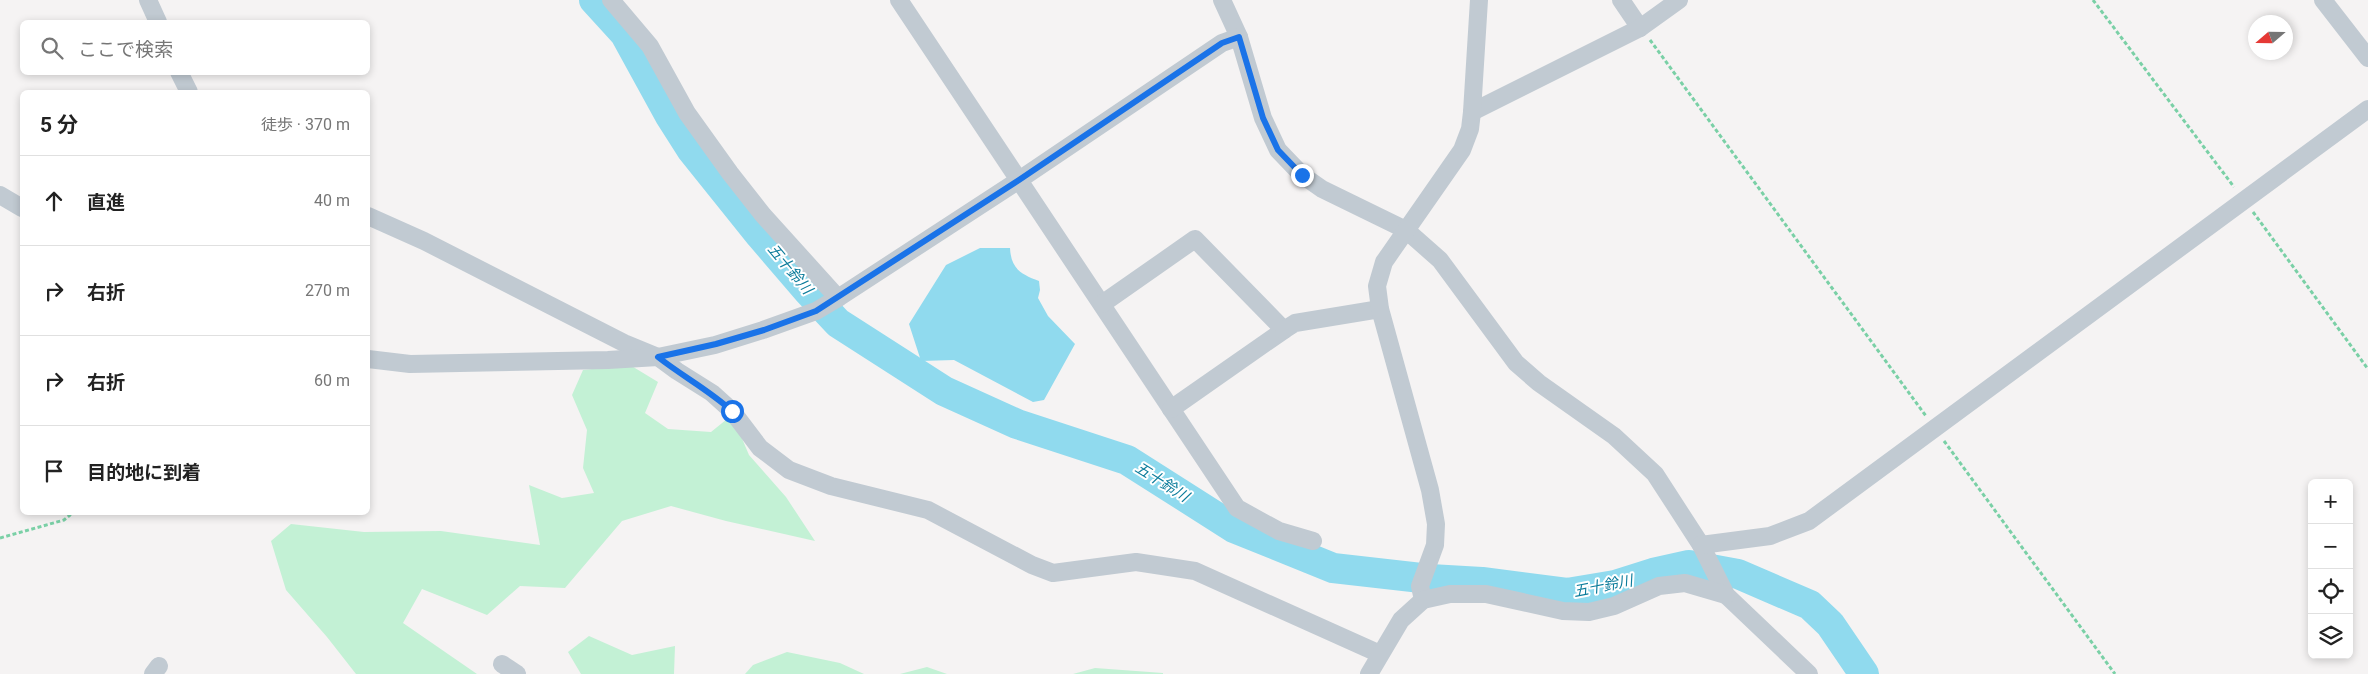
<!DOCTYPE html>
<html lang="ja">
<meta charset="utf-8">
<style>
body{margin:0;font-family:Roboto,"Noto Sans JP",sans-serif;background:#f6f6f6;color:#222}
.controls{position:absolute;right:15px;bottom:15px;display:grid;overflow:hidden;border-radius:8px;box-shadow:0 2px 8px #0003}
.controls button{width:45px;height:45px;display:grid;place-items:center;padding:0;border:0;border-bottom:1px solid #e0e0e0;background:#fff;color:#222;font:25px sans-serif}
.compass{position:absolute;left:2248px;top:15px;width:45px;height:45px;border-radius:50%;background:#fff;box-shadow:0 2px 8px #0003;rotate:250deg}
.stop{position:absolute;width:15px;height:15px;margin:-11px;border:4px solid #1a73e8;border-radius:50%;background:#fff}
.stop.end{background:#1a73e8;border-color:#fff;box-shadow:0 1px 5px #0008}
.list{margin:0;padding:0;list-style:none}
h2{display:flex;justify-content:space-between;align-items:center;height:65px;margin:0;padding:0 20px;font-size:21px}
h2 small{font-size:16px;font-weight:400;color:#767676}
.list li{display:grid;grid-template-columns:32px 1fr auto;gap:15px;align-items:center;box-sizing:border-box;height:90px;padding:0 20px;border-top:1px solid #e0e0e0}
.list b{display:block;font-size:19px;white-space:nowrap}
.list em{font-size:16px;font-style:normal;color:#767676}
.icon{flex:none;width:28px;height:28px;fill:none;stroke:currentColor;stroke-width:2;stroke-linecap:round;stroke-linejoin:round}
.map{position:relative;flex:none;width:2368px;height:674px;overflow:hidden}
.search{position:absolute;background:#fff;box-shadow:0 2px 8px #0003;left:20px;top:20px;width:350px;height:55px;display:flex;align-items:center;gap:12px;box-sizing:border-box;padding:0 18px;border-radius:8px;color:#767676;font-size:19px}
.panel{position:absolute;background:#fff;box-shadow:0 2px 8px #0003;left:20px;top:90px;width:350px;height:425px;border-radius:8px}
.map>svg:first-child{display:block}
</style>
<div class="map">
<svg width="2368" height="674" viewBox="0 0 2368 674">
<rect width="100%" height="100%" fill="#f5f3f3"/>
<!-- green -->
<g fill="#c3f1d5">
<polygon points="630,365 658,382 645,413 668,429 711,432 732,415 749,455 786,497 815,541 726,521 671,506 622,521 565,588 520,586 487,615 422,589 403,623 477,674 356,674 327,637 286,590 271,541 291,524 364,532 441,531 540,545 529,485 562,498 594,493 583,468 587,430 572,395 583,370"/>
<polygon points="589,636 632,655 675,646 674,674 581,674 568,652"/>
<polygon points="787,652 840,663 864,674 745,674 753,665"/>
<polygon points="927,667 947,674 900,674"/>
<polygon points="1095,668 1163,673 1163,674 1073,674"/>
</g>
<!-- water -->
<path fill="#90daee" d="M980,248H1010C1011,269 1021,274 1039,281L1040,290L1038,298L1048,316L1075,344L1044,400L1033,402L954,360L921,361L909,324L946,265Z"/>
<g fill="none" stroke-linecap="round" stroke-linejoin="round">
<!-- river -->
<polyline stroke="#90daee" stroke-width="30" points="594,0 625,34 670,116 691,149 760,235 808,291 838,323 944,391 1017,424 1127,460 1234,528 1333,568 1430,579 1482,582 1567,593 1615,585 1653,573 1689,565 1738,574 1810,605 1830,624 1864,674"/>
<!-- path -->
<g stroke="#7ad0a6" stroke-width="3" stroke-dasharray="4 2.5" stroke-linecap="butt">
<polyline points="2093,0 2234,187"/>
<polyline points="1650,40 1926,416"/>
<polyline points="2253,212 2368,369"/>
<polyline points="1944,441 2115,674"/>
<polyline points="0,538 64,520 70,515 70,512"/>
</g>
<!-- minor -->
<g stroke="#c1cad2" stroke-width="18">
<polyline points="148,0 158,22"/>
<polyline points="611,0 650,46 687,113 730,173 763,215 838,298"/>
<polyline points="899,0 1237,508 1279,531 1313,541"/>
<polyline points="1222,0 1239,37 1263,118 1278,150 1302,175 1322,189 1406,230 1440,260 1516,363 1539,383 1614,436 1655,474 1701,545 1726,595 1809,674"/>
<polyline points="1621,0 1640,28"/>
<polyline points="2323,0 2368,58"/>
<polyline points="179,72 189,92"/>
<polyline points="1472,112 1640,28 1679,0"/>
<polyline points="0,195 22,208"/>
<polyline points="368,216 424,241 624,343 658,357 677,371 712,393 732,411 760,448 789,470 831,486 928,510 1032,565 1053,573 1136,562 1195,571 1380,654"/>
<polyline points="1102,304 1195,239 1284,330 1171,409"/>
<polyline points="1284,330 1295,323 1380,309"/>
<polyline points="368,359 410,364 608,360 658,357 715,345 763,330 816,311 838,298 1019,180 1222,43 1239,37"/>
<polyline points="1701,545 1770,536 1809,521 2368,109"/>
<polyline points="1423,600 1420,586 1435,545 1436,524 1430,490 1380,309 1377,286 1384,262 1462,150 1470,129 1472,112 1479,0"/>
<polyline points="502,664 517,674"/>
<polyline points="153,674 159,666"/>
<polyline points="1369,674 1401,620 1423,600 1450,594 1486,594 1563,611 1589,612 1614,606 1659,586 1685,583 1726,595"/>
</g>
</g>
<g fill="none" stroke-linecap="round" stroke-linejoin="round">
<!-- route -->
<path stroke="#1a73e8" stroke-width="6" d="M732,411C709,390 682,376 658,357L716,344L764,330L816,311L1019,180L1222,43L1239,37L1263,118L1278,150L1302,175"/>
</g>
<g text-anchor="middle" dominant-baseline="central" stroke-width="4" stroke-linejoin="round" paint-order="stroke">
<!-- water labels -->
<g font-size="15" font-style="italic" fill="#0c7c9b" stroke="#fff">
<text transform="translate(790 269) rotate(50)">五十鈴川</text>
<text transform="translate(1162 482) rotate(32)">五十鈴川</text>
<text transform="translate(1603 586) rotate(-11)">五十鈴川</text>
</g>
</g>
</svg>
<div class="controls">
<button>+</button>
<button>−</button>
<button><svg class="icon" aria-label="locate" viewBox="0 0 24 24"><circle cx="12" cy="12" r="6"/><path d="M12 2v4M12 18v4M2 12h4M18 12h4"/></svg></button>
<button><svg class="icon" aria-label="layers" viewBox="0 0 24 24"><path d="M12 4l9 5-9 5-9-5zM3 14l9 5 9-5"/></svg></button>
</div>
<svg class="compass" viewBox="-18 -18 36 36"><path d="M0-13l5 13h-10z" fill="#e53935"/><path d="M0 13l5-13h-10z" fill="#767676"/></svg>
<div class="stop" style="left:732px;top:411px"></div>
<div class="stop end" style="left:1302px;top:175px"></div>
<div class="search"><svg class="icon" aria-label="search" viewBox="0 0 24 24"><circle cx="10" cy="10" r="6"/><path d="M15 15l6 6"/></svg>ここで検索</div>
<section class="panel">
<h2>5 分<small>徒歩 · 370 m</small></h2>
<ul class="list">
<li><svg class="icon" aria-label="ahead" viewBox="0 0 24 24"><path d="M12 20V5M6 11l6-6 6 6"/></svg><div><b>直進</b></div><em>40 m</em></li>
<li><svg class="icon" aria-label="right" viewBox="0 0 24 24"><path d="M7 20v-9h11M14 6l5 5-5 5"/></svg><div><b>右折</b></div><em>270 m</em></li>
<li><svg class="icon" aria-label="right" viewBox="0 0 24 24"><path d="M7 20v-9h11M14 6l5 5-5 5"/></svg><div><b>右折</b></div><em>60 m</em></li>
<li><svg class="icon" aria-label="arrive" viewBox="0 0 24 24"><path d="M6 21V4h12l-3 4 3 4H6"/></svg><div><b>目的地に到着</b></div></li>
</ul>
</section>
</div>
